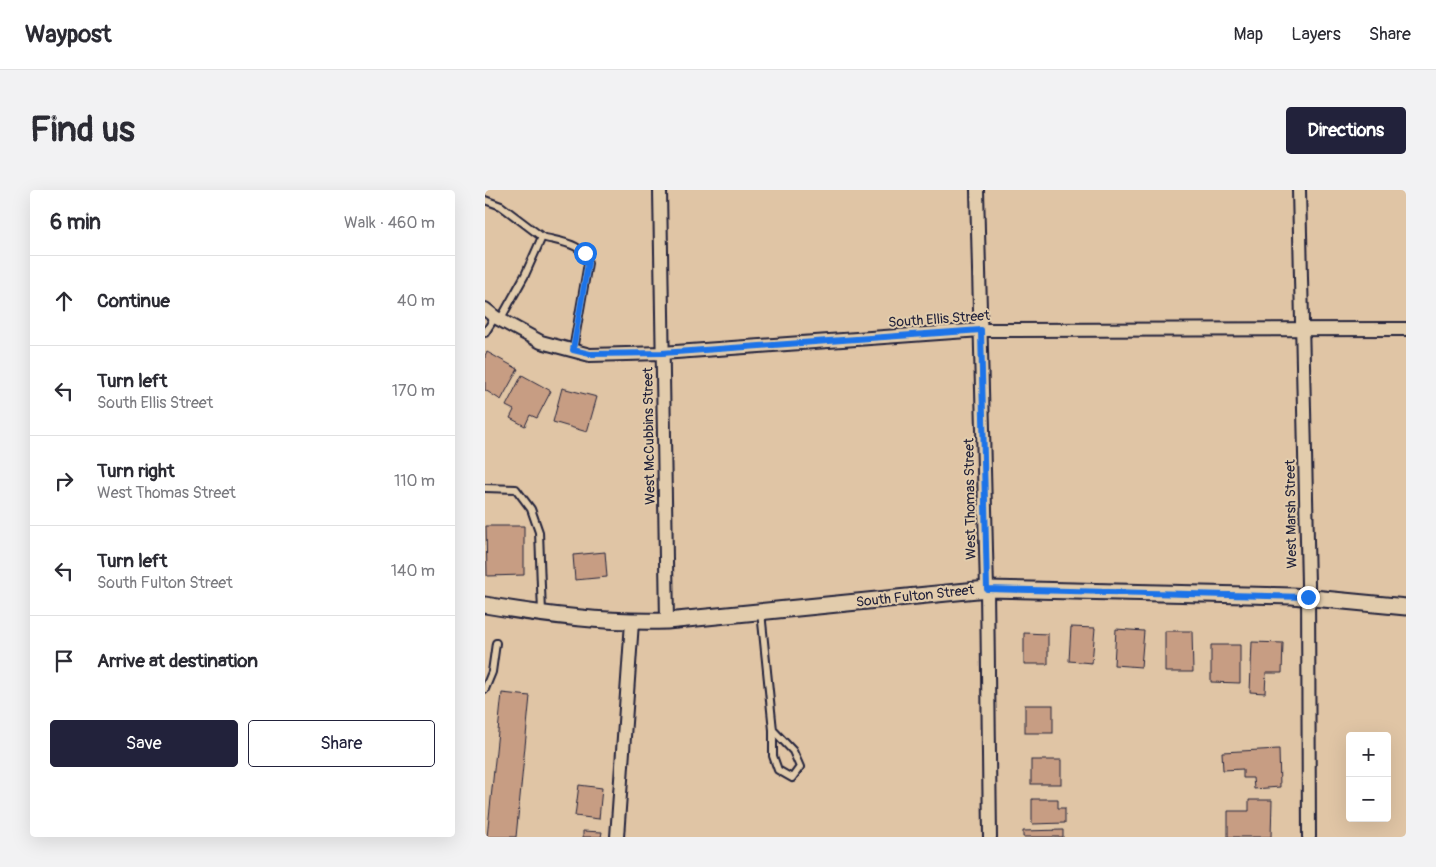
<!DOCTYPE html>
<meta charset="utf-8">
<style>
body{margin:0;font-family:Pangolin,sans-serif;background:#f2f2f3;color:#2b2b33}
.controls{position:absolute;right:15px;bottom:15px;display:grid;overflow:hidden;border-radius:5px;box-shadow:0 5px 20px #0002}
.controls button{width:45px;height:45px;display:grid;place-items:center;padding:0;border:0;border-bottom:1px solid #e1e1e2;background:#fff;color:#2b2b33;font:25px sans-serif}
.stop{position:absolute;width:15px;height:15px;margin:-11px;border:4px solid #1a73e8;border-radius:50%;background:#fff}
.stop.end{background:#1a73e8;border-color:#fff;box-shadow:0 1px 5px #0008}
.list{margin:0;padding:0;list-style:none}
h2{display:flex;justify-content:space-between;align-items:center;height:65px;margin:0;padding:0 20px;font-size:21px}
h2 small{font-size:16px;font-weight:400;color:#7c7c81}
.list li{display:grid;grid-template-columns:32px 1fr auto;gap:15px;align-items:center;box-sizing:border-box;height:90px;padding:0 20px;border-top:1px solid #e1e1e2}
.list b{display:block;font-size:19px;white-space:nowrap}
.list p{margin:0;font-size:16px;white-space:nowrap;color:#7c7c81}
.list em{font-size:16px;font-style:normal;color:#7c7c81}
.actions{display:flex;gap:10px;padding:15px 20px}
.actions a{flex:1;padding:11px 0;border:1px solid #22223b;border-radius:5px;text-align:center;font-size:18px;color:#22223b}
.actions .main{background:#22223b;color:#fff}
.icon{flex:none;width:28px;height:28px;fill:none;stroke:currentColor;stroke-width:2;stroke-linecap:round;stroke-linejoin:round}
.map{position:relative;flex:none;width:921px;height:647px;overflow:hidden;border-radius:5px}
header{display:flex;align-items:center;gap:30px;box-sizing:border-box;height:70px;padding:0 25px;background:#fff;border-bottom:1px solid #e1e1e2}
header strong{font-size:24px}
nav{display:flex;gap:28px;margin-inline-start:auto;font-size:18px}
.intro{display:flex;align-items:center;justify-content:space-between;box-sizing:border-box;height:120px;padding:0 30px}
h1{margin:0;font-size:35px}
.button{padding:12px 22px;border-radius:5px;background:#22223b;color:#fff;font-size:18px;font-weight:700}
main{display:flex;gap:30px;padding:0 30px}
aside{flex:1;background:#fff;border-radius:5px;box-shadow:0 5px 20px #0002}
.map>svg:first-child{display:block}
</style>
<header>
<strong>Waypost</strong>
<nav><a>Map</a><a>Layers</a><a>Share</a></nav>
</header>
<div class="intro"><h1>Find us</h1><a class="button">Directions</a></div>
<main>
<aside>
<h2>6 min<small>Walk · 460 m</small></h2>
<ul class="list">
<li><svg class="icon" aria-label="ahead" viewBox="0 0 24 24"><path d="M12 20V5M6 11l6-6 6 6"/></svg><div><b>Continue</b></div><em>40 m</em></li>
<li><svg class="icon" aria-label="left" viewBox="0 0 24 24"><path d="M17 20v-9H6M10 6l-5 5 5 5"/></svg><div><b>Turn left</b><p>South Ellis Street</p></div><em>170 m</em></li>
<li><svg class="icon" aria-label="right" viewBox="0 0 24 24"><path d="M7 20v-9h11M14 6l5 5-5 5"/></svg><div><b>Turn right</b><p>West Thomas Street</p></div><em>110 m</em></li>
<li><svg class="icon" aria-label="left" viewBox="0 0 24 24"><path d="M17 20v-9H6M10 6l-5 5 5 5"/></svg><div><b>Turn left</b><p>South Fulton Street</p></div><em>140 m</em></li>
<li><svg class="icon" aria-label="arrive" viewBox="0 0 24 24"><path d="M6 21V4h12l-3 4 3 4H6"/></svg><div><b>Arrive at destination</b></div></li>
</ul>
<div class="actions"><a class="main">Save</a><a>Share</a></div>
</aside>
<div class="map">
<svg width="921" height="647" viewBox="0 0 921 647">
<rect width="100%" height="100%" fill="#e0c5a5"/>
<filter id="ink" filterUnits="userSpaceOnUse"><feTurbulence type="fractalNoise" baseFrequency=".02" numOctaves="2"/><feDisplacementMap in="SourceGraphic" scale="10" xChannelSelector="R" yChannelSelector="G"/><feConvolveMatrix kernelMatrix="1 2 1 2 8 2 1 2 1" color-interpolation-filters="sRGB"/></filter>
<g filter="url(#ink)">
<!-- building -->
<g fill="#c79d83" stroke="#22223b">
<polygon points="2,162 33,179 16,210 0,200 0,165"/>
<polygon points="37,185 66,201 52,228 45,225 40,236 25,228 29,220 21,216"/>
<polygon points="77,198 112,207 102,242 68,232"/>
<polygon points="1,336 39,336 39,385 2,386"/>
<polygon points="120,362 122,387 90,390 88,365"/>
<polygon points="586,437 610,438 607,473 584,471"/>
<polygon points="631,439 659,441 656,477 629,475"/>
<polygon points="680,441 707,441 708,482 680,482"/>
<polygon points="539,443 563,444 563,474 539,474"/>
<polygon points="767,452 798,453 797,483 781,483 780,503 765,502"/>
<polygon points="726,455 755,455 755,493 726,492"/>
<polygon points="17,503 45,506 31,647 2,647"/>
<rect x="540" y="515" width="28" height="28"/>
<polygon points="794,559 795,597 769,599 768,588 758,588 758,579 738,580 737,562"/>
<rect x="546" y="570" width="30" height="24"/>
<polygon points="94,595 117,598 114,629 90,626"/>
<polygon points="547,609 573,609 573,618 580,618 580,633 547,634"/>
<polygon points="764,610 787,610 786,647 743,647 743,621 764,621"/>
<polygon points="578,640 578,647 538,647 538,641"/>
<polygon points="98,641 117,642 116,647 98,647"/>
</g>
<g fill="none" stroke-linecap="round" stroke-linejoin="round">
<defs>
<g id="service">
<polyline points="0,10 16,16 57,47"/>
<path d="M15,130L40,85L57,47C74,52 100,53 103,73L88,160"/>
<polyline points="0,143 10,127"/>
<polyline points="0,298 31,299 46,319 54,342 57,423"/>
<polyline points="276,422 288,540 308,561 315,577 307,588 293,580 288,566 288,540"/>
<polyline points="0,499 7,482 11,453"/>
</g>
<g id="minor">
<polyline points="175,0 182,431"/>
<polyline points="492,0 502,399 505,647"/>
<polyline points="814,0 823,394 824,647"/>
<polyline points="0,119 10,127 56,152 105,165 177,163 496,140 921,139"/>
<polyline points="132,647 147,432"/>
</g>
<path id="tertiary" d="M0,415C60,425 121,433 182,431L502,399L807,406L921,417"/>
</defs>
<!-- service casing -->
<use href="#service" stroke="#22223b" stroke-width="10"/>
<!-- minor casing -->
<use href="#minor" stroke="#22223b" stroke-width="16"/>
<!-- tertiary casing -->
<use href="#tertiary" stroke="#22223b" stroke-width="19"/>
<!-- service -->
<use href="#service" stroke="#e2ccac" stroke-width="6"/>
<!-- minor -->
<use href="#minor" stroke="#e2ccac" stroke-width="12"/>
<!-- tertiary -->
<use href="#tertiary" stroke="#e2ccac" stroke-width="15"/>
</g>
</g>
<g fill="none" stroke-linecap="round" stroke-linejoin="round" filter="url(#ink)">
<!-- route -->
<polyline stroke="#1a73e8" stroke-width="6" points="100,63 103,73 88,160 105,164 177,163 496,140 502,399 823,407"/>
</g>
<g text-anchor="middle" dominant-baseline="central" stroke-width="4" stroke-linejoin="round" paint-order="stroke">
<!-- street labels -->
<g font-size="14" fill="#22223b" stroke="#e2ccac">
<text transform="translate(454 129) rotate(-4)">South Ellis Street</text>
<text transform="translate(164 246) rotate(-91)">West McCubbins Street</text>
<text transform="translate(485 309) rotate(-91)">West Thomas Street</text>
<text transform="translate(806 324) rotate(-91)">West Marsh Street</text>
<text transform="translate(430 406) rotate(-6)">South Fulton Street</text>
</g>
</g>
</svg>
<div class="controls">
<button>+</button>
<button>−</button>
</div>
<div class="stop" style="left:100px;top:63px"></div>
<div class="stop end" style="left:823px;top:407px"></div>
</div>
</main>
